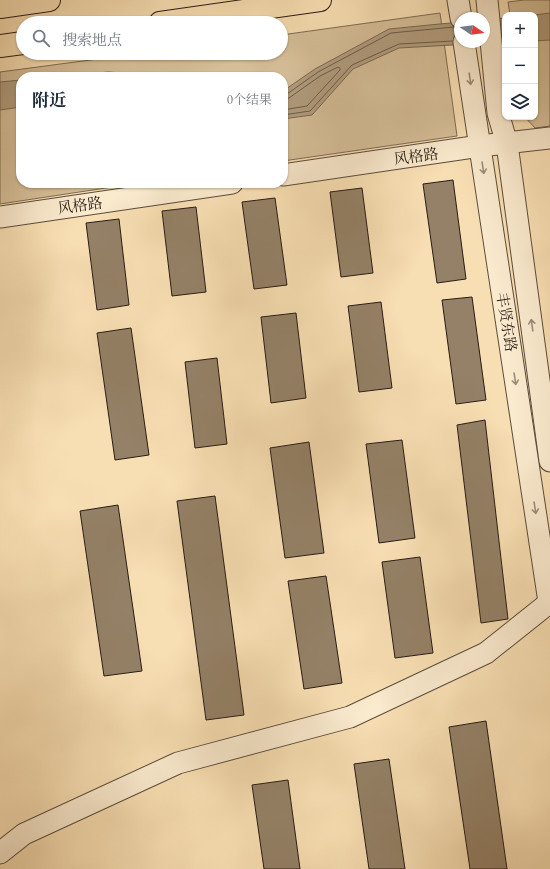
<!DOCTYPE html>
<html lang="zh">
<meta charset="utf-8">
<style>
body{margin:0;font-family:"EB Garamond","Noto Serif SC",serif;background:#f6f6f7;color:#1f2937}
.controls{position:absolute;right:12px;top:12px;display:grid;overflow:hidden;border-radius:8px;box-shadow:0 1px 3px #0004}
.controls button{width:36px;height:36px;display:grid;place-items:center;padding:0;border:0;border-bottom:1px solid #e0e1e3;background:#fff;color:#1f2937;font:20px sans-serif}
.compass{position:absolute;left:454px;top:12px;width:36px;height:36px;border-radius:50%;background:#fff;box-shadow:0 1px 3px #0004;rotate:103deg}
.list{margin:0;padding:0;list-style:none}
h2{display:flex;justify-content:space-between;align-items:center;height:52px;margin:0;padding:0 16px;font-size:17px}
h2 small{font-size:13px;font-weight:400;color:#747a83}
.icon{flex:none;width:22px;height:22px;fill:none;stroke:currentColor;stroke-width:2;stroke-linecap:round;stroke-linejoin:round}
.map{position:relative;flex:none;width:550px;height:869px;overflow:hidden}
.search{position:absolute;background:#fff;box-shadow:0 1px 3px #0004;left:16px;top:16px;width:272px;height:44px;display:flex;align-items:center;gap:10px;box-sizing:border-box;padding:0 14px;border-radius:22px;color:#747a83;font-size:15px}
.panel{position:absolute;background:#fff;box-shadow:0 1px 3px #0004;left:16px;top:72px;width:272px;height:116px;border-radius:16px}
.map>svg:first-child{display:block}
</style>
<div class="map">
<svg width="550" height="869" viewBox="0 0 550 869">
<rect width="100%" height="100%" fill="#f8dfb3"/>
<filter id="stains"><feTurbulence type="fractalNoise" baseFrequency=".005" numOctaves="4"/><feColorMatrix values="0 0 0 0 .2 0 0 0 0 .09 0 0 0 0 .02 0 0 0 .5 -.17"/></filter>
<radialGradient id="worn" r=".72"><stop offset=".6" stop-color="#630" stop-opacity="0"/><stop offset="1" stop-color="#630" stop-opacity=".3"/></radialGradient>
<!-- green -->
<g fill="#d5be98" stroke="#7e6c56">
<polygon points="524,0 550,0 550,126 535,128 525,117 535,117 535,15 510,15 508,2"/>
<polygon points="440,13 457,136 283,161 283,77 21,77 21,183 139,183 0,204 0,72 143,53 281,53 281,35"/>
</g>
<!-- water -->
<g fill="#b19c7d" stroke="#7a6853">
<polygon points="550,13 550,40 535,41 535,15 534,15"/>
<polygon points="505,18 505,42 399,48 353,69 312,115 283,119 283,91 315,69 389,29 460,22 460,42 484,42 484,20"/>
<polygon points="108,72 187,77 188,77 53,77"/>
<polygon points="21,80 21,107 0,110 0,82"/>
</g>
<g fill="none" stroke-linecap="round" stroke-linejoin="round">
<!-- shore -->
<g stroke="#6c5c49" stroke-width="1">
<polyline points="283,94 287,94 318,72 391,33 454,27"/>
<polyline points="283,99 289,98 320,76 338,67 340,68 340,70 307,106 283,110"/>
<polyline points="283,115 310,111 352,65 399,44 453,41"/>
</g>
</g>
<!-- building -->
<g fill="#948167" stroke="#281b15">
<polygon points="453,180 466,279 437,283 423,184"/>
<polygon points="362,188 373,273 341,277 330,192"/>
<polygon points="275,198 287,285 254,289 242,202"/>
<polygon points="196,207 206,292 172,296 162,211"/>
<polygon points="119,219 129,305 97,310 86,223"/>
<polygon points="472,297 486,400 456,404 442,300"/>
<polygon points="381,302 392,388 359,392 348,306"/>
<polygon points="296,313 306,398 271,403 261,317"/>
<polygon points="131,328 149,455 115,460 97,333"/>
<polygon points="217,358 227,444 195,448 185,362"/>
<polygon points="485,420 508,619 481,623 457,425"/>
<polygon points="402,440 415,538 379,543 366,444"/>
<polygon points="309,442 324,553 285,558 270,448"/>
<polygon points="215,496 244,715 206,720 177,501"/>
<polygon points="118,505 142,671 104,676 80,511"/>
<polygon points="420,557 433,653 395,658 382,562"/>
<polygon points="326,576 342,683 304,689 288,581"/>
<polygon points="486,721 507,869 470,869 449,727"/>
<polygon points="389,759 405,869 369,869 354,764"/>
<polygon points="288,780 300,869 264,869 252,785"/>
</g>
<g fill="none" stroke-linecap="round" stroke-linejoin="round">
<defs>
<g id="minor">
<polyline points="458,0 461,18"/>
<polyline points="487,0 498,113 507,144 550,461"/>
<polyline points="464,42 549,602"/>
<polyline points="283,175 480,146 550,138"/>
<polyline points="0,217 232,183"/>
<polyline points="0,853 24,834 178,763 350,717 486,653 550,602"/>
</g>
<g id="major">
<polyline points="0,7 49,0"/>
<polyline points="160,23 320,0"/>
<polyline points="0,46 23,43"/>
</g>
</defs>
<!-- minor casing -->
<use href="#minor" stroke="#5c4c3c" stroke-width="23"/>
<!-- major casing -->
<use href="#major" stroke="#281b15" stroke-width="24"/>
<!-- minor -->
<use href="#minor" stroke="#faeace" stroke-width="21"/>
<!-- major -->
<use href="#major" stroke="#f8dfb3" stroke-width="22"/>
</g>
<!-- one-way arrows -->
<defs><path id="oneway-shaft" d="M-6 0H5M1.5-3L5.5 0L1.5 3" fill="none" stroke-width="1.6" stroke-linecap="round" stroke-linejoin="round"/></defs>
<g stroke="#9c8d7b">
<use href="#oneway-shaft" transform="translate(470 79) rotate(82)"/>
<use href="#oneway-shaft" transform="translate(483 168) rotate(81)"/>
<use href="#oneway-shaft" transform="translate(532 325) rotate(-98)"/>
<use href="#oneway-shaft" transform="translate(515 379) rotate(81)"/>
<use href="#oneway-shaft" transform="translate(535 508) rotate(81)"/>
</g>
<g text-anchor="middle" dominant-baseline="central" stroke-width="4" stroke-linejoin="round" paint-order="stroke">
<!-- street labels -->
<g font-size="15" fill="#281b15" stroke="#faeace">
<text transform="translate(416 156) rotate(-8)">风格路</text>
<text transform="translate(80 205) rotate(-8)">风格路</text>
<text transform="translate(507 322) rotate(81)">丰贤东路</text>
</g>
</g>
<rect width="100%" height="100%" filter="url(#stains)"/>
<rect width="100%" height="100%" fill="url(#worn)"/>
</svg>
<div class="controls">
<button>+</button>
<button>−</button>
<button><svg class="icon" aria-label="layers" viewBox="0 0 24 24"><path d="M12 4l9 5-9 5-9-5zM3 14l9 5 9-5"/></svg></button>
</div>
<svg class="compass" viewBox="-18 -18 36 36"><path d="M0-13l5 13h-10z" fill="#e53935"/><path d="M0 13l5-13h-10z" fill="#747a83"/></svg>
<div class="search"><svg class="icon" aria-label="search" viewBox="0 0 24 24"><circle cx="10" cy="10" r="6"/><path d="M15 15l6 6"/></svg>搜索地点</div>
<section class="panel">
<h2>附近<small>0个结果</small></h2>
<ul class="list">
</ul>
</section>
</div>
